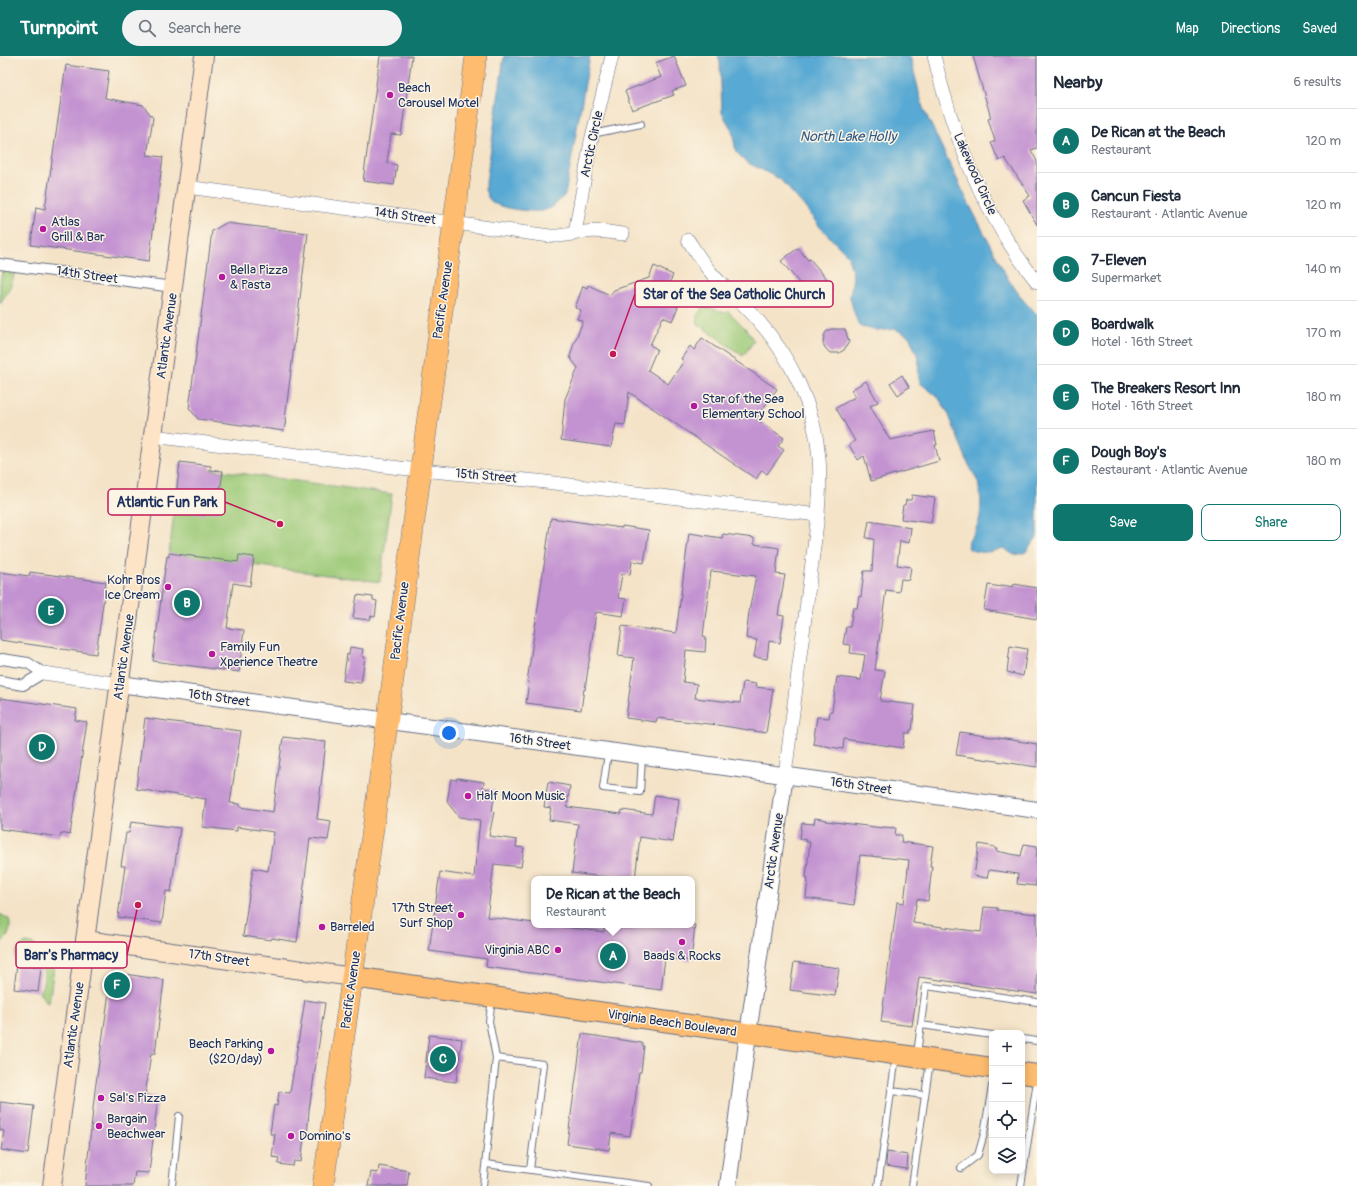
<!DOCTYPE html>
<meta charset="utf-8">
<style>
body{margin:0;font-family:Pangolin,sans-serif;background:#f2f2f3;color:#1f2937}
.controls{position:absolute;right:12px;bottom:12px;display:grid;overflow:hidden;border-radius:8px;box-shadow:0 2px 10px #0003}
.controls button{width:36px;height:36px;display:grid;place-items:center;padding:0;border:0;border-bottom:1px solid #e0e1e3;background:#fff;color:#1f2937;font:20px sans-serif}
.you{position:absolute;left:449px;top:677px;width:14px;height:14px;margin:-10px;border:3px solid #fff;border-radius:50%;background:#1a73e8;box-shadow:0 0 0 6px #1a73e833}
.badge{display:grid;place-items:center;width:26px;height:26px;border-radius:50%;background:#0f766e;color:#fff;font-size:13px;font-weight:700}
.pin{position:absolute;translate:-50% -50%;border:2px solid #fff;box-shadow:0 1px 4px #0006}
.popup{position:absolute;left:531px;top:820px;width:164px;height:52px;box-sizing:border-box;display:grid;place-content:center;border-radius:8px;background:#fff;filter:drop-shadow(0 1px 3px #0005);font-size:13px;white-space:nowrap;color:#747a83}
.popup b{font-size:15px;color:#1f2937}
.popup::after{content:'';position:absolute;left:50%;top:100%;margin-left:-8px;border:8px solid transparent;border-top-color:#fff}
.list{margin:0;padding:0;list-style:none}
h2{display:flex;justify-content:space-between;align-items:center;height:52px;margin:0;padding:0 16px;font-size:17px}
h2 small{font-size:13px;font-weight:400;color:#747a83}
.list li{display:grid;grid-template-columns:26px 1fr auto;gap:12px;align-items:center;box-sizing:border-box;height:64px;padding:0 16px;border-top:1px solid #e0e1e3}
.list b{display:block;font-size:15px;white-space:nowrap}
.list p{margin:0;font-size:13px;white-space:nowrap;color:#747a83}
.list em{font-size:13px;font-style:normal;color:#747a83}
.actions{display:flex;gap:8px;padding:12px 16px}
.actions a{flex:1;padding:9px 0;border:1px solid #0f766e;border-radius:8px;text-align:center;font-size:14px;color:#0f766e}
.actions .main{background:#0f766e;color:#fff}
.icon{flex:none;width:22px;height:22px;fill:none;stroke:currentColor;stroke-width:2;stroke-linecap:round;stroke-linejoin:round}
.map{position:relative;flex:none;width:1037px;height:1130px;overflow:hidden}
header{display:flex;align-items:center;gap:24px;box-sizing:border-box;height:56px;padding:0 20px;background:#0f766e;color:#fff}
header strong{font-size:19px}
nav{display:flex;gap:22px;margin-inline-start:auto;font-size:14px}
.search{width:280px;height:36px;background:#f2f2f3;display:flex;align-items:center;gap:10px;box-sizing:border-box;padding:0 14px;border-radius:22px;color:#747a83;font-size:15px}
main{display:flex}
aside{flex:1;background:#fff}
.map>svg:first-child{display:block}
</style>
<header>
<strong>Turnpoint</strong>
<div class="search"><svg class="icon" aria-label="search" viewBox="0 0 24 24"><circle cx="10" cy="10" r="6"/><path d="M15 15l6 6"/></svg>Search here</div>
<nav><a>Map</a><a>Directions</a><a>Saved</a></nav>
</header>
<main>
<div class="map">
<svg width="1037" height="1130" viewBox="0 0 1037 1130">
<rect width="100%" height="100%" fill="#fcf5e5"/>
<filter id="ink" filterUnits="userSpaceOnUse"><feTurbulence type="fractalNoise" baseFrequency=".025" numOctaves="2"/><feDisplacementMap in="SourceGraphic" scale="8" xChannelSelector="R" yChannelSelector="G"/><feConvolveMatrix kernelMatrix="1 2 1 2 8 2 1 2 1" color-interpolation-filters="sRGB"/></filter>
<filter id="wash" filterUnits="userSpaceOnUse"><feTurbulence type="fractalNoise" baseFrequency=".012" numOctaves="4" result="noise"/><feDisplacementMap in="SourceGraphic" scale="16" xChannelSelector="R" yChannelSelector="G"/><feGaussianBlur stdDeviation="0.9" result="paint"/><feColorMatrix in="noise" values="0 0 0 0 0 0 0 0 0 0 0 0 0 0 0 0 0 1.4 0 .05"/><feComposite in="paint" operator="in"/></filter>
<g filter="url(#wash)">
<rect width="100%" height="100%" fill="#f4e3c7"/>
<!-- green -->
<g fill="#9bc977" stroke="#5b7c6a">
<polygon points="2,215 15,215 12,228 0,248 0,227"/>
<polygon points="702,252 710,252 726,257 728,255 746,273 754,285 743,300 698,268 697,259"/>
<polygon points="180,409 392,438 380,526 169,498"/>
<path d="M0,858L9,863C12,873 9,882 0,887Z"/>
<path d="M26,887C39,888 41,896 45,906L48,908L49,907L54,911L49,947L46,946L39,936C52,917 38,893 16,907C13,899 17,890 26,887Z"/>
</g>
<!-- water -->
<g fill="#58a9d3" stroke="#3a6c98">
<path d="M504,0H590L565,139C559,145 552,153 542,155C531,156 499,153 491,145C488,143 487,138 485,134Z"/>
<path d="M718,0H910L923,52L968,146L1008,223L1024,245L1037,258V481L1025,497L1014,499L1003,492C991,496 980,499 968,492L969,484L975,476L980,461L981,444L978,426L968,407L948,357L938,341L920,327L918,317L919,303L909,280L895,273L877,275L859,270L853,253L850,241L853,220L848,200L819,170L804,150L780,123L746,106L736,96L732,74L722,57L720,6Z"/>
</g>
<g id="blocks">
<!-- building -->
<g fill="#c392d1">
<polygon points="380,0 412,0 401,79 391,78 387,107 397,109 394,129 363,125"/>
<polygon points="674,0 686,30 672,35 674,39 632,54 625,35 661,21 655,7"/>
<polygon points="973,0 1037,0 1037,92 1031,94 1037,105 1037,169 1023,144 1030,140 1005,102 999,105 991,87 995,85 988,63 991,62"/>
<polygon points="66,9 109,15 105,42 143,49 153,62 147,99 163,101 149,205 31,189 36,151 45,153"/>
<polygon points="226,167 308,177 285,363 286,363 284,375 198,363 189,352 212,175"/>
<polygon points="798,192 808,204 810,203 827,223 826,224 833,233 816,247 781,205"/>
<polygon points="654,210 673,219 663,242 678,251 672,265 663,261 650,289 657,293 648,314 668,328 684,305 681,303 690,290 694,294 702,282 777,333 756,363 784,382 778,390 784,394 767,418 762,414 756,423 629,336 625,369 616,368 611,391 561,384 565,343 578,312 570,301 574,287 583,265 577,263 581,254 575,252 583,230 587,232 588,229 610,239 614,234 649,222"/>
<polygon points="831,273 845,273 849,286 844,294 839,297 830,297 826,293 823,288 824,280 826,276"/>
<polygon points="902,319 909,331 898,339 890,327"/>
<polygon points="866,325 878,346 870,350 890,384 934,375 937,389 935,389 939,405 871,425 864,400 858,404 849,389 855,385 836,352 855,341 851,334"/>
<polygon points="180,406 211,410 210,414 223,415 217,457 205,455 204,459 190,457 191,449 175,447"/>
<polygon points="912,439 935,442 931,467 901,463 903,449 905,449 906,444 911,444"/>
<polygon points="551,462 622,472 622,470 649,474 644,507 632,505 630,519 622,518 618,542 626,543 623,560 596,556 585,634 584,633 581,654 526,647 529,626 527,626"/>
<polygon points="869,465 911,472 909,487 900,485 897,509 911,511 909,524 901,523 899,536 886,534 875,614 885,615 880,645 915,649 912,674 910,674 910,677 905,677 903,692 844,683 843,693 813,688 817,661 829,662 830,655 832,655 837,621 861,624 865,599 850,597 851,589 843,588 846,571 850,571 853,552 857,552 859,540 861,541 864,515 872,515 874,483 866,482"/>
<polygon points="689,477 722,482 723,478 754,482 754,488 779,492 776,518 785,519 778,559 784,560 780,587 769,585 767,603 754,601 757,584 746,582 749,556 756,520 711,515 703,580 706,581 705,596 686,594 683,626 697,628 695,642 740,647 743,626 756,628 755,631 773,633 766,677 718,669 657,662 656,666 626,662 634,602 618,600 622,570 676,577"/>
<polygon points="169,497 238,506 239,499 254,501 250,530 233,527 227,572 244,574 239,616 153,605 164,520 167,500 169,501"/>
<polygon points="0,516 29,520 30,516 106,526 96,598 0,584"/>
<polygon points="1014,528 1037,532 1037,563 984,554 988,529 1002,531 1002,529 1013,531"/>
<polygon points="357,539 373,541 373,544 377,545 375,561 371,560 370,564 353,562"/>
<polygon points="1010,590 1027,593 1023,620 1007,616"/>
<polygon points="350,591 363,593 362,600 365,601 361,627 343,625 347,598 349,599"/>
<polygon points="0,642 77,653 75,664 87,666 70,779 61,777 60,781 0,773"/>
<polygon points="145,662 241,675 230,747 240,748 240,751 273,756 283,681 326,686 317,763 331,765 328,784 310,782 297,886 272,882 271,884 243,880 253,812 268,815 274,776 237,771 237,775 202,771 206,743 136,733"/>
<polygon points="960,676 1037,688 1037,711 956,699"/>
<polygon points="457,722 484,726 483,732 495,734 492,755 494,756 489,780 517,784 516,791 524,792 521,811 494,808 487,861 534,867 534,869 549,869 604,876 604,869 633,873 633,869 695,869 691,905 665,902 661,934 486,911 487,903 429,895 440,816 474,821 480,764 459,761 447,746 451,723 457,724"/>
<polygon points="548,726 570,730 567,751 621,758 622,754 652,758 655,739 679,743 673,786 640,781 635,823 618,823 572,817 578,768 549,764 551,752 544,751"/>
<polygon points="815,762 827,764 826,765 883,772 883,771 896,772 895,779 902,779 901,786 933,790 930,810 932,810 928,845 917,843 913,867 981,876 984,851 998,852 997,854 1037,858 1037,938 919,921 912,970 881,966 897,846 904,847 909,804 860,799 854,849 806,842 808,822 806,821 810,786 806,786 806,784 800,783 802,767 814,768"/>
<polygon points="131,766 180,772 171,836 166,835 162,867 118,861 125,810 121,810 126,777 129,777"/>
<polygon points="979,788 995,791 995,793 997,793 996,795 1021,800 1024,788 1037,790 1036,830 1017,828 1018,818 989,814 987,822 974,820"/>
<polygon points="794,906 839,912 835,940 790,934"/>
<polygon points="17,908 41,912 38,936 14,933"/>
<polygon points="112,916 164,924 155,998 151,997 145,1040 158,1041 149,1117 135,1116 133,1130 85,1130 95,1034"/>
<polygon points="305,944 325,947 309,1054 307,1082 304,1082 301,1106 294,1105 293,1110 278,1108 279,1102 272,1101 275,1078 270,1078 274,1049 277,1050 279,1036 290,1037"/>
<polygon points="582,978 642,987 642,989 644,990 641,1016 639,1016 630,1080 611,1077 609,1094 567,1088"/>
<polygon points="429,979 462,983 456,1026 424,1022"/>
<polygon points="0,1046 34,1050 28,1098 1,1094 4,1075 0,1074"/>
<polygon points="887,1096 908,1099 907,1113 886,1110"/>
<polygon points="379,1110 409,1115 407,1130 368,1130 371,1116 378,1117"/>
</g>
</g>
</g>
<g filter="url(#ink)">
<use href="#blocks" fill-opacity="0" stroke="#676e83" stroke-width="1"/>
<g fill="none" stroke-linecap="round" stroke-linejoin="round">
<defs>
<g id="service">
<polyline points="592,78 641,68"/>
<polyline points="608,697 603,732 640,736 642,701"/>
<polyline points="921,969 992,979"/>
<polyline points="1022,983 1037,985"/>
<polyline points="917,998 926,930 1037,946"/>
<polyline points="496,1002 543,1008 530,1114"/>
<polyline points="891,1035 925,1039"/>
<polyline points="486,1108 649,1130"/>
<polyline points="961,1112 978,1099 984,1078 992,1030"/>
<polyline points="172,1130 179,1060"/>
<polyline points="483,1130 496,1002 489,965 492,944"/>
<polyline points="878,1130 896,1000"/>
<polyline points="912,1130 930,1005"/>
<polyline points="1021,1130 1037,1025"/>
</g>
<g id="pedestrian">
<polyline points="0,208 173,231"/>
<polyline points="0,604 2,603 28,607 43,617 23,629 0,625"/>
</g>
<g id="minor">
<path d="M934,0C953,80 984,161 1037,226"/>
<path d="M187,131L550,180C562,181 573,177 585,176C597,174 610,176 623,178"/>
<polyline points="575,177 591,85 612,0"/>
<path d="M688,184C696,196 703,208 713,219C727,234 743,247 756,262C790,300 815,350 819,402C821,421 819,440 818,459L785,719"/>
<polyline points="153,380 400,412 537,425 818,459"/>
<polyline points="43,617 120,628"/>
</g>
<g id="tertiary">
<polyline points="120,628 1037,754"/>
<polyline points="728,1130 748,978 785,719"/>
</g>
<g id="secondary">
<polyline points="85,884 353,921"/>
<polyline points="52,1130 204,0"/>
</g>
<g id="primary">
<polyline points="353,921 992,1012"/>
<polyline points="1022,1017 1037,1019"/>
</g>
<polyline id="trunk" points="323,1130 375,758 476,0"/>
</defs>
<!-- service casing -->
<use href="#service" stroke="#676e83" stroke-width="8"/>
<!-- pedestrian casing -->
<use href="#pedestrian" stroke="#676e83" stroke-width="12"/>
<!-- minor casing -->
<use href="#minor" stroke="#676e83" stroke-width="14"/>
<!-- tertiary casing -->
<use href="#tertiary" stroke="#676e83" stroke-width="18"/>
<!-- secondary casing -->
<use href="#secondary" stroke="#676e83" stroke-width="20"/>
<!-- primary casing -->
<use href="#primary" stroke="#676e83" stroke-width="22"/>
<!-- trunk casing -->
<use href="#trunk" stroke="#676e83" stroke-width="22"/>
<!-- service -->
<use href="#service" stroke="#fff" stroke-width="6"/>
<!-- pedestrian -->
<use href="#pedestrian" stroke="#fff" stroke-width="10"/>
<!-- minor -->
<use href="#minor" stroke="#fff" stroke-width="13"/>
<!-- tertiary -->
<use href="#tertiary" stroke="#fff" stroke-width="16"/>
<!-- secondary -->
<use href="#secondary" stroke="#fee4c6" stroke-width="18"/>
<!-- primary -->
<use href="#primary" stroke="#fdbc70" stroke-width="20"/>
<!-- trunk -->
<use href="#trunk" stroke="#fdbc70" stroke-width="21"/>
</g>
</g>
<!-- markers -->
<g fill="#b5179e" stroke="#fcf5e5" stroke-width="1.5">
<circle cx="390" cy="39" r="4"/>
<circle cx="43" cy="173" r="4"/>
<circle cx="222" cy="221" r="4"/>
<circle cx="694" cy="350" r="4"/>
<circle cx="168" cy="531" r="4"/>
<circle cx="212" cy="598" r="4"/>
<circle cx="468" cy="740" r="4"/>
<circle cx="461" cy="859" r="4"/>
<circle cx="322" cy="871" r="4"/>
<circle cx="682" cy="886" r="4"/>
<circle cx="558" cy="894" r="4"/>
<circle cx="271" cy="995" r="4"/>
<circle cx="101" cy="1042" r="4"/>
<circle cx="99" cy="1070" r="4"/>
<circle cx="291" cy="1080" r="4"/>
</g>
<g text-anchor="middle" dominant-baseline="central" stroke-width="3" stroke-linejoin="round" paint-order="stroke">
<!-- poi labels -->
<g font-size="13" fill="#1b2f5e" stroke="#fcf5e5" text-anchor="start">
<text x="398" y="32">Beach<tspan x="398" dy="15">Carousel Motel</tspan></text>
<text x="51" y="166">Atlas<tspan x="51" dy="15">Grill &amp; Bar</tspan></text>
<text x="230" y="214">Bella Pizza<tspan x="230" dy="15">&amp; Pasta</tspan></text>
<text x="702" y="343">Star of the Sea<tspan x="702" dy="15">Elementary School</tspan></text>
<text x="160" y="524" text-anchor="end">Kohr Bros<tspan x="160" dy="15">Ice Cream</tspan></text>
<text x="220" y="591">Family Fun<tspan x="220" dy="15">Xperience Theatre</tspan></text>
<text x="476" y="740">Half Moon Music</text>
<text x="453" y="852" text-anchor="end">17th Street<tspan x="453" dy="15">Surf Shop</tspan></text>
<text x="330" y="871">Barreled</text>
<text x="550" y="894" text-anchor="end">Virginia ABC</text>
<text x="682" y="900" text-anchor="middle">Baads &amp; Rocks</text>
<text x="263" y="988" text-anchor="end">Beach Parking<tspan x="263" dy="15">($20/day)</tspan></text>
<text x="109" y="1042">Sal's Pizza</text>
<text x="107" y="1063">Bargain<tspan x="107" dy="15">Beachwear</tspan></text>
<text x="299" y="1080">Domino's</text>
</g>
<!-- street labels -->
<g font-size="13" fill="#1b2f5e" stroke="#fcf5e5">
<text transform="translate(592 88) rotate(-78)">Arctic Circle</text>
<text transform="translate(975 118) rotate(66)">Lakewood Circle</text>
<text transform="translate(405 160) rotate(8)">14th Street</text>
<text transform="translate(87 219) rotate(8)">14th Street</text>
<text transform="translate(443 244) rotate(-82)">Pacific Avenue</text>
<text transform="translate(167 280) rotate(-82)">Atlantic Avenue</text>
<text transform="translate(486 420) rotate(5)">15th Street</text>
<text transform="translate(400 565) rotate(-83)">Pacific Avenue</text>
<text transform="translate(124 601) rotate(-82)">Atlantic Avenue</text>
<text transform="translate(219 642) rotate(8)">16th Street</text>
<text transform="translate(540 686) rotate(8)">16th Street</text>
<text transform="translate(861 730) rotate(8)">16th Street</text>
<text transform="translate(774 795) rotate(-82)">Arctic Avenue</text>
<text transform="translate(219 902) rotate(8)">17th Street</text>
<text transform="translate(351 934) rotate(-82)">Pacific Avenue</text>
<text transform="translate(672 967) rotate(8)">Virginia Beach Boulevard</text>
<text transform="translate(74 969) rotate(-82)">Atlantic Avenue</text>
</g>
<!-- water labels -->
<g font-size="14" font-style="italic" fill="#305a87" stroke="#fcf5e5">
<text x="848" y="80">North Lake Holly</text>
</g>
</g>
<!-- callouts -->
<path fill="none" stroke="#c2185b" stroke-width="1.5" d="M613 298L635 238M280 468L225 446M138 849L127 899"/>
<g fill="#c2185b" stroke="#fcf5e5" stroke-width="1.5">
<circle cx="613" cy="298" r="4"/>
<circle cx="280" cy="468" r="4"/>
<circle cx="138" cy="849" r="4"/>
</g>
<g fill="#fcf5e5" stroke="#c2185b" stroke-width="1.5">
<rect x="635" y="225" width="198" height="26" rx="4"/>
<rect x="108" y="433" width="117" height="26" rx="4"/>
<rect x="16" y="886" width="111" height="26" rx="4"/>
</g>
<g font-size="14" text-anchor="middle" font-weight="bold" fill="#1b2f5e">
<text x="734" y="243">Star of the Sea Catholic Church</text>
<text x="167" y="451">Atlantic Fun Park</text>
<text x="71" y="904">Barr's Pharmacy</text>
</g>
</svg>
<div class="controls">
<button>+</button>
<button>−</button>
<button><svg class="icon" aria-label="locate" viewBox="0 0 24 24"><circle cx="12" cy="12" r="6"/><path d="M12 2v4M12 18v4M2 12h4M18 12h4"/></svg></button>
<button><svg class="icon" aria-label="layers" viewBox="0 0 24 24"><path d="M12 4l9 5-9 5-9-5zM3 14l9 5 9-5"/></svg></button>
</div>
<div class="you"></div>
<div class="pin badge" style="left:613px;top:900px">A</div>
<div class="popup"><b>De Rican at the Beach</b>Restaurant</div>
<div class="pin badge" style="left:187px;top:547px">B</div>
<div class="pin badge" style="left:443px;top:1003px">C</div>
<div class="pin badge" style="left:42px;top:691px">D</div>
<div class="pin badge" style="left:51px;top:555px">E</div>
<div class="pin badge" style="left:117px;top:929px">F</div>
</div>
<aside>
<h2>Nearby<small>6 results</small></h2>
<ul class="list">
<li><span class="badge">A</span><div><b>De Rican at the Beach</b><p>Restaurant</p></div><em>120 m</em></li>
<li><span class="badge">B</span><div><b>Cancun Fiesta</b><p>Restaurant · Atlantic Avenue</p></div><em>120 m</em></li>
<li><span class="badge">C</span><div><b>7-Eleven</b><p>Supermarket</p></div><em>140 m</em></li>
<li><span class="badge">D</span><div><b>Boardwalk</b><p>Hotel · 16th Street</p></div><em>170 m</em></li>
<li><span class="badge">E</span><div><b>The Breakers Resort Inn</b><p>Hotel · 16th Street</p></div><em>180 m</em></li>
<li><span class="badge">F</span><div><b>Dough Boy's</b><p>Restaurant · Atlantic Avenue</p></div><em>180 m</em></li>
</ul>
<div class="actions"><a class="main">Save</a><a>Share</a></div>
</aside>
</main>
